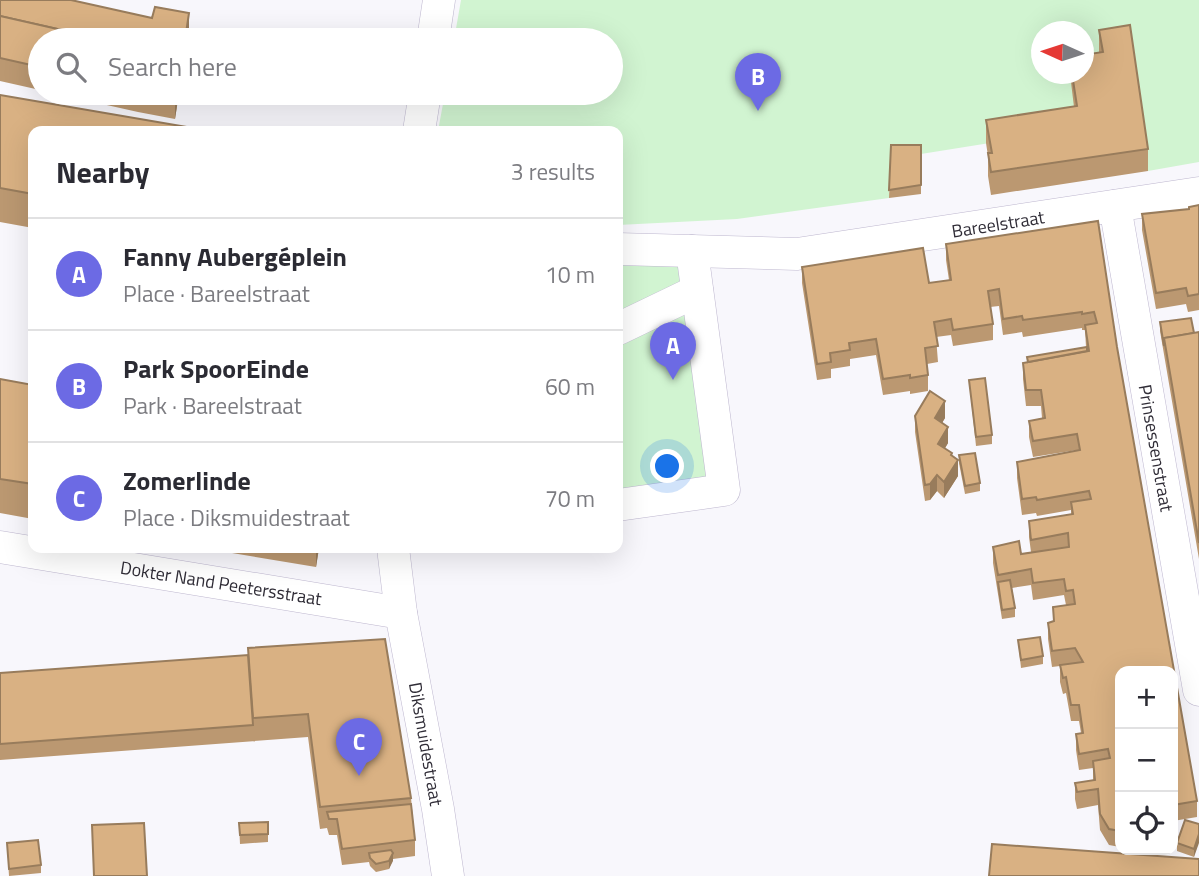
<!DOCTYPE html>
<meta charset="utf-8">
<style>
body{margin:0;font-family:"Titillium Web",sans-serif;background:#f2f2f3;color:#2b2b33}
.controls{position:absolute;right:21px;bottom:21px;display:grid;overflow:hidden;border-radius:14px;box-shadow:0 7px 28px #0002}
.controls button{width:63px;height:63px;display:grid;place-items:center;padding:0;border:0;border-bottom:2px solid #e1e1e2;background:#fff;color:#2b2b33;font:35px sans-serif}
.compass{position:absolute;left:1031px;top:21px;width:63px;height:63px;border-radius:50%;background:#fff;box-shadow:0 7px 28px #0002;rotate:273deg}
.you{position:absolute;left:668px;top:467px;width:24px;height:24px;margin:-18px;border:5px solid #fff;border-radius:50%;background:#1a73e8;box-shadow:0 0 0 10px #1a73e833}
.badge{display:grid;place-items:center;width:46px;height:46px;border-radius:50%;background:#6c6ae4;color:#fff;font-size:23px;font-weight:700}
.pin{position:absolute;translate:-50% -58px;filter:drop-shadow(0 2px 4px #0008)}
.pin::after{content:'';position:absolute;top:37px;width:24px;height:21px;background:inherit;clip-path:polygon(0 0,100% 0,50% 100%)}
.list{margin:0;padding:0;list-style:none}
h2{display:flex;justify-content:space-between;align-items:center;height:91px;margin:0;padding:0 28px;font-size:30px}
h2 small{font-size:23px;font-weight:400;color:#7c7c81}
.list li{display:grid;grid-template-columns:46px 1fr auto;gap:21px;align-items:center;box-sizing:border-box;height:112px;padding:0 28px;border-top:2px solid #e1e1e2}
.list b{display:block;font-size:26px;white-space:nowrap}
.list p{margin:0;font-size:23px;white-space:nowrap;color:#7c7c81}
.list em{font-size:23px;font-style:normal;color:#7c7c81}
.icon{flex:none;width:38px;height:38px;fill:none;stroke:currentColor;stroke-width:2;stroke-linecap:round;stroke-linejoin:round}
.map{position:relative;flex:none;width:1199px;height:876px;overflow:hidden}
.search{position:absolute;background:#fff;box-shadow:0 7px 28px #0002;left:28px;top:28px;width:595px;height:77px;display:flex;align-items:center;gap:18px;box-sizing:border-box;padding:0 24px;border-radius:38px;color:#7c7c81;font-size:26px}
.panel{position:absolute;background:#fff;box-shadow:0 7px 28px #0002;left:28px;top:126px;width:595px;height:427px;border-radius:14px}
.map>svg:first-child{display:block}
</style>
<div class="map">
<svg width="1199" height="876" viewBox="0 0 1199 876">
<rect width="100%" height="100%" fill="#f8f7fc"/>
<!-- green -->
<g fill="#d1f4d1" fill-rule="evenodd">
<path d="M461,0H1199V162L1148,171L1130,48L1077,129L921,154L891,153L889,198L737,219L618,225V131H438L445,93H611V40H454ZM1042,32H1084V74H1042Z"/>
<polygon points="618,264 679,266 682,287 618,312"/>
<polygon points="685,309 707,477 618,489 618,345"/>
</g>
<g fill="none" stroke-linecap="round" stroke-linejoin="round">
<defs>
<g id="minor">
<polyline points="433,40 439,0"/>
<polyline points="419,131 425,93"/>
<polyline points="1115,206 1199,690"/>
<polyline points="618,249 797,254 1199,193"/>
<polyline points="618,329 697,291"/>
<polyline points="618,505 724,490 692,251"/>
<polyline points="0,547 401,613"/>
<polyline points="393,548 401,613 438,809 448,876"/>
</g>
</defs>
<!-- minor casing -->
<use href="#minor" stroke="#beb7cf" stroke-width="33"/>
<!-- minor -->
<use href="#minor" stroke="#fff" stroke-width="32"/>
</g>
<!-- wall -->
<g fill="#bb9871">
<polygon points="0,0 189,29 40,40 40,90 0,81"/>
<polygon points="1099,30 1148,149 1148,171 991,195 988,176 988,156 986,143 986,120 1074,107 1070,74 1083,74 1099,52"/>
<polygon points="53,93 179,93 175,119 138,112"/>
<polygon points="0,95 33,131 33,228 0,222"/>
<polygon points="891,145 921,145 921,194 889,198"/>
<polygon points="1199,205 1199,310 1188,312 1186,304 1156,309 1142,230 1142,214 1189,209"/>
<polygon points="1098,221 1117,347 1197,801 1197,817 1173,821 1173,671 1120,671 1120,847 1109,845 1100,830 1098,805 1077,809 1075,799 1075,783 1093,780 1093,768 1079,770 1076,750 1076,734 1081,733 1079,721 1071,721 1066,693 1063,694 1060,682 1060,666 1052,667 1048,639 1048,623 1053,622 1053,607 1066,605 1064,595 1033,600 1031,585 1012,588 1015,608 1015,617 1002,619 993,563 993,547 1021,554 1031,552 1029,537 1029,521 1071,514 1071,510 1037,516 1036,513 1022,515 1017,478 1017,462 1077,450 1033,457 1029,437 1029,421 1042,418 1041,406 1026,406 1023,379 1023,363 1027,362 1027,357 1086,347 1085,330 1082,330 1082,328 1023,337 1022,332 1003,335 999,306 990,307 993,324 993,340 953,346 951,335 936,337 938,362 927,364 928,375 928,391 910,394 910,391 883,395 876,355 850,359 850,366 831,369 831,378 817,380 802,283 802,267 929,283 949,280 946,260 946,244"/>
<polygon points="1160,322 1194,333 1199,332 1199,559 1160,331"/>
<polygon points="0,379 33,385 33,519 0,513"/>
<polygon points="969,380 992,435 992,444 976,446"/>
<polygon points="915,416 945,418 942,423 948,443 945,448 952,456 958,476 944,498 937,491 930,500 925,501 915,432"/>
<polygon points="959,455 980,483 980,491 965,494 959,463"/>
<polygon points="202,548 319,548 316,567"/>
<polygon points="1018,640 1043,656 1043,664 1021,668"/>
<polygon points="248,655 411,798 415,840 415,856 393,859 389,869 376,872 370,866 369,862 342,865 337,835 329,835 327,828 320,829 308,737 0,760 0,673"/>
<polygon points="268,822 268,842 240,844 239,823"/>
<polygon points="1199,824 1194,857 1177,851 1177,843"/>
<polygon points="7,843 41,865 41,873 9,876"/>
<polygon points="1138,850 1154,850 1154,852"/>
</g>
<!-- shaded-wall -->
<g fill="#987c5c">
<polygon points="189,13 189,29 187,40 185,40"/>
<polygon points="176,93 179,93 175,119 175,103"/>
<polygon points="945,401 945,418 935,434 935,418"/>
<polygon points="948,427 948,443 938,460 938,444"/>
<polygon points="952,453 952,468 958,460 958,476 944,498 944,482"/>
<polygon points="937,475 937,491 930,500 930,484"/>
<polygon points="316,548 319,548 316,567"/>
<polygon points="1199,834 1199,843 1194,857 1194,849"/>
<polygon points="393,853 393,861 389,869 389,861"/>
</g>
<!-- building -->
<g fill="#d9b183" stroke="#987c5c" stroke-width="2">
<polygon points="0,0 71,0 152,18 155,7 189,13 185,40 106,40 0,16"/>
<polygon points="0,16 106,40 40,40 40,67 0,58"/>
<polygon points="1130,25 1148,149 991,172 988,153 992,153 986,120 1077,106 1072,74 1083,74 1083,55 1103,52 1099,30"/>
<polygon points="139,93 176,93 175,103 138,96"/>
<polygon points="0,95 210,131 33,131 33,194 0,188"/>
<polygon points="891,145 921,145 921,185 889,190"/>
<polygon points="1199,205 1199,294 1188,296 1186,288 1156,293 1142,214 1189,209 1189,207"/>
<polygon points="1098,221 1117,347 1197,801 1173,805 1173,671 1120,671 1120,831 1109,829 1100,814 1098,789 1077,792 1075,783 1095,780 1093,761 1110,758 1108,749 1079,754 1076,734 1083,733 1079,705 1071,705 1066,677 1063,678 1060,665 1083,662 1075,648 1052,651 1048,623 1054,621 1053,607 1075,604 1073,590 1066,591 1064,579 1033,583 1031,569 998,575 993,547 1019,541 1021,554 1069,547 1068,533 1031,540 1029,521 1073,514 1071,502 1091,499 1089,491 1037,500 1036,497 1022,499 1017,462 1080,450 1077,434 1033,441 1029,421 1045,418 1041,390 1026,390 1023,363 1089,351 1085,325 1097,323 1094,312 1082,314 1082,312 1023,320 1022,316 1003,319 999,289 988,291 993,324 953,330 951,319 934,322 938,346 925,348 928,375 910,378 910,375 883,379 876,339 849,343 850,350 830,353 831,362 817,364 802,267 923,248 929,283 951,280 946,244"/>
<polygon points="1191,318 1194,333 1164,338 1164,346 1160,322"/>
<polygon points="1199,332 1199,543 1164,338"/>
<polygon points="1087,347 1087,351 1028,362 1027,357"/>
<polygon points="985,378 992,435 976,437 969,380"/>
<polygon points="0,379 33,385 33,484 0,479"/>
<polygon points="930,391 945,401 935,418 948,427 938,444 952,453 951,455 958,460 944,482 937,475 930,484 925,485 915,416"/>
<polygon points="975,453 980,483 965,486 959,455"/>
<polygon points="1010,580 1015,608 1002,610 998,582"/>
<polygon points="1040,637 1043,656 1021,660 1018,640"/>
<polygon points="385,639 411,798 320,807 308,714 253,718 248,648"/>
<polygon points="248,655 253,725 0,744 0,673"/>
<polygon points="411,804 415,840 342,849 337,819 329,819 327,812"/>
<polygon points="1185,820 1199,824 1199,834 1194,849 1177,843"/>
<polygon points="268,822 268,834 240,835 239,823"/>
<polygon points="144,823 147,876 94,876 92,825"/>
<polygon points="38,840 41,865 9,869 7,843"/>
<polygon points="992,844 1199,859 1199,876 989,876"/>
<polygon points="391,850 393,853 389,861 376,864 370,858 369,853"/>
</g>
<g text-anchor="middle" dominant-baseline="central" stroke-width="5" stroke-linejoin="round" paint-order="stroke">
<!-- street labels -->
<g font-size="18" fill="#302d37" stroke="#fff">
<text transform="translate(998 224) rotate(-9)">Bareelstraat</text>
<text transform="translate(1156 448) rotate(80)">Prinsessenstraat</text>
<text transform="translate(221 583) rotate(9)">Dokter Nand Peetersstraat</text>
<text transform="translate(426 744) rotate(80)">Diksmuidestraat</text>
</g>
</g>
</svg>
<div class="controls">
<button>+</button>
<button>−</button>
<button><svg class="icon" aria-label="locate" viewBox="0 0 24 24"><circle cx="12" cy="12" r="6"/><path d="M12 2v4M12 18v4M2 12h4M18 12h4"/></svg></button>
</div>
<svg class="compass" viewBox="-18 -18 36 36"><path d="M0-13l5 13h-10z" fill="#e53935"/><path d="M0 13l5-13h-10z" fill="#7c7c81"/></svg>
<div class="you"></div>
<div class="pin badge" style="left:673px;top:380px">A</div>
<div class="pin badge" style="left:758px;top:111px">B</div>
<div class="pin badge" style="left:359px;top:776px">C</div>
<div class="search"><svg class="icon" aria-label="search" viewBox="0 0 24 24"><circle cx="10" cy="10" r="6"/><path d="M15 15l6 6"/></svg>Search here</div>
<section class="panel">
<h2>Nearby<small>3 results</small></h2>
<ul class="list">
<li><span class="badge">A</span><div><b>Fanny Aubergéplein</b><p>Place · Bareelstraat</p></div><em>10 m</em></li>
<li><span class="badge">B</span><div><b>Park SpoorEinde</b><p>Park · Bareelstraat</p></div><em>60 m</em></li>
<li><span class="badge">C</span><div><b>Zomerlinde</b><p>Place · Diksmuidestraat</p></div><em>70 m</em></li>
</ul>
</section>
</div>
